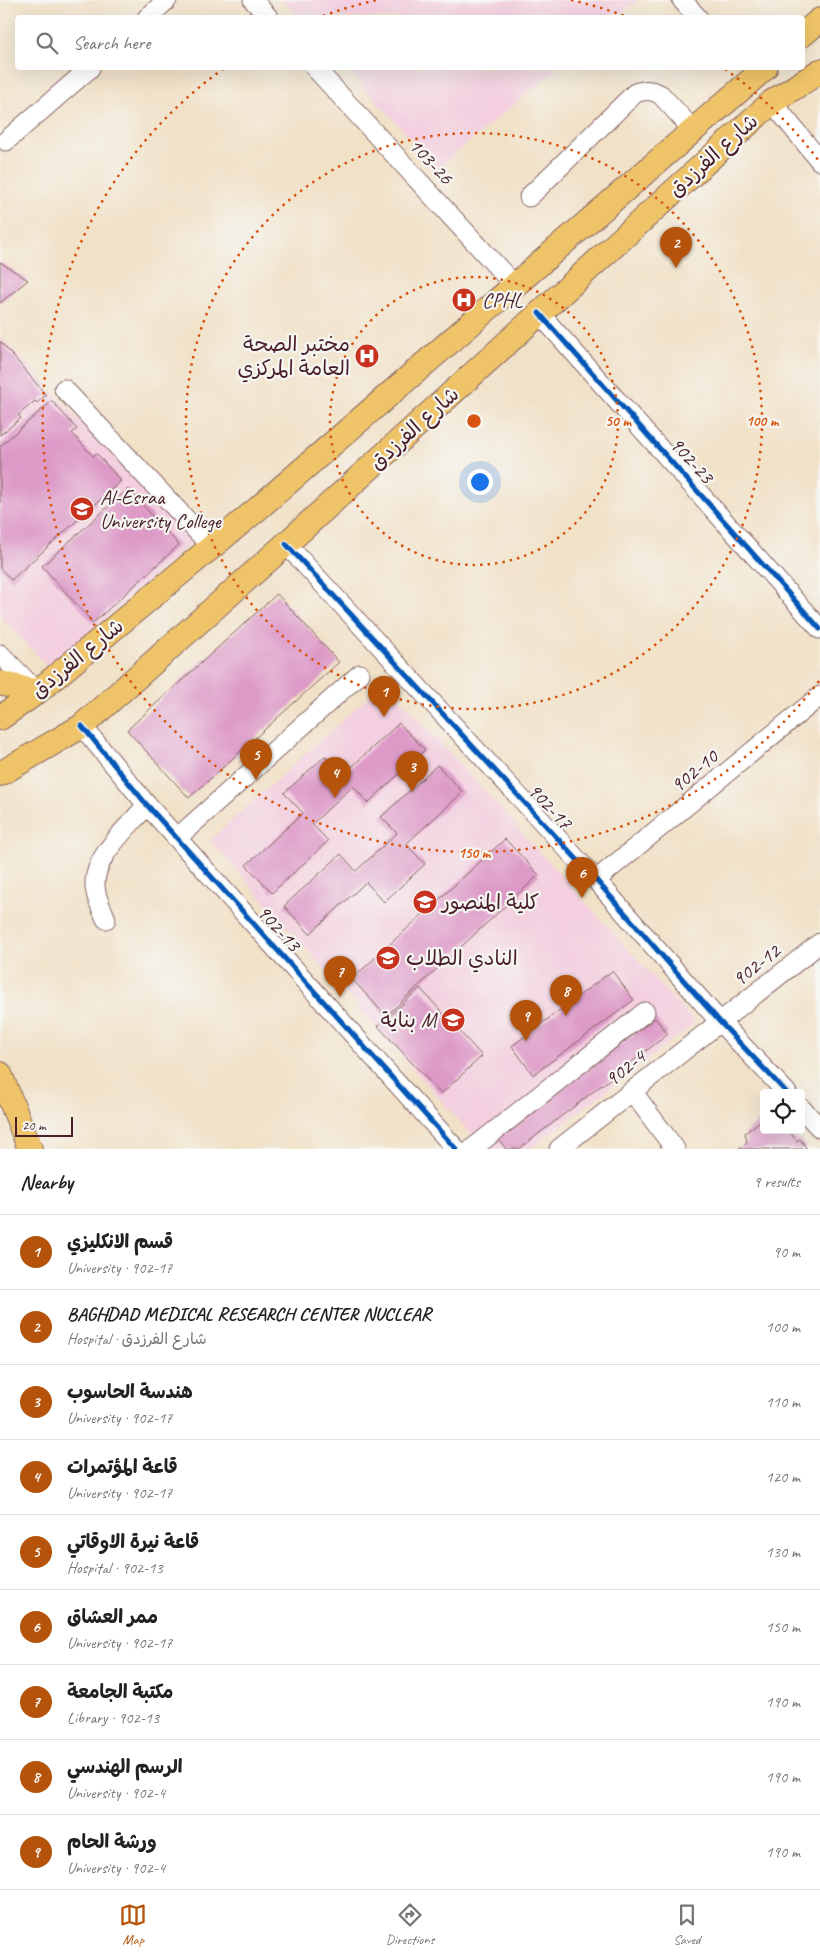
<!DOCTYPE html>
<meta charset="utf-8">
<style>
body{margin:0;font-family:Caveat,"Playpen Sans Arabic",sans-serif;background:#f6f6f6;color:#222}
.controls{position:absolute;right:15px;bottom:15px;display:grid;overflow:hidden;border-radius:5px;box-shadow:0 5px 20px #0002}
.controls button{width:45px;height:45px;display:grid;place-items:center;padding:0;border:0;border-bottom:1px solid #e0e0e0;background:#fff;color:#222;font:25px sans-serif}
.scale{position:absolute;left:15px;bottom:12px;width:58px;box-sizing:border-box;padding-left:5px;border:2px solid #4a1f2b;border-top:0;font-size:14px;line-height:18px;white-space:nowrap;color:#4a1f2b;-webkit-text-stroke:4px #f6f6f2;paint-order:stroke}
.you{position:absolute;left:479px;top:481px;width:18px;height:18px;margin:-12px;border:4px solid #fff;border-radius:50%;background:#1a73e8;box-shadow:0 0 0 8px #1a73e833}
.badge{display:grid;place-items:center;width:32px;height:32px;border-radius:50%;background:#b45309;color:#fff;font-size:16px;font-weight:700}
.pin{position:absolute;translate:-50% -41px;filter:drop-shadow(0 1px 2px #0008)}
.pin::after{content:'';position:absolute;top:26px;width:18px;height:15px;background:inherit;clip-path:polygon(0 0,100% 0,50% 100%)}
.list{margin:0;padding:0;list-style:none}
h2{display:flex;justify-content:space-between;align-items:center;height:65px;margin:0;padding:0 20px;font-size:21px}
h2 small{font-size:16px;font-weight:400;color:#767676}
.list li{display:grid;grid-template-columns:32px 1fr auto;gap:15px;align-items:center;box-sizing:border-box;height:75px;padding:0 20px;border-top:1px solid #e0e0e0}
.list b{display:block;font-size:19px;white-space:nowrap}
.list p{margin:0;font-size:16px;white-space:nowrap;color:#767676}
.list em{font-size:16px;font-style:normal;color:#767676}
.icon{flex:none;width:28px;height:28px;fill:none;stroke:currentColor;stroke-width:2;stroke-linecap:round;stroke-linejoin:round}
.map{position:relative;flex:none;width:820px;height:1149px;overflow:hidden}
.search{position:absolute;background:#fff;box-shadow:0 5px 20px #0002;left:15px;right:15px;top:15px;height:55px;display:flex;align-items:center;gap:12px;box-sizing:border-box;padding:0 18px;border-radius:5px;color:#767676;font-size:19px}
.sheet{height:740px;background:#fff}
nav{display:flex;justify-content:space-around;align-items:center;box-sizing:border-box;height:70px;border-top:1px solid #e0e0e0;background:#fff;font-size:14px;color:#767676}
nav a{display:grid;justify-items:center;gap:2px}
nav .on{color:#b45309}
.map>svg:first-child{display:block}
</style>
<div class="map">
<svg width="820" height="1149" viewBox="0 0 820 1149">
<rect width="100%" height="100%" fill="#f6f6f2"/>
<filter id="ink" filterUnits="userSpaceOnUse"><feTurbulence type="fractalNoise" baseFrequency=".02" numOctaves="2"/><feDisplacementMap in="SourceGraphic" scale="10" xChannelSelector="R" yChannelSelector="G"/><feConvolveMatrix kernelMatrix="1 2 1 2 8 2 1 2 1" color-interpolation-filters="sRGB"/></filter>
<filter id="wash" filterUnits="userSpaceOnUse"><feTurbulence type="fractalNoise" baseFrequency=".0096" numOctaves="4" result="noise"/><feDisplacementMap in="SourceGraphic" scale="20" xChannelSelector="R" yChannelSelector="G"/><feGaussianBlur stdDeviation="1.12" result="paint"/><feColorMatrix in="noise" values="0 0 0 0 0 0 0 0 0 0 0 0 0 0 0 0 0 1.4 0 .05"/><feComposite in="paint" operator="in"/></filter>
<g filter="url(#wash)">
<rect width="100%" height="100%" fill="#f1e1c7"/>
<!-- built -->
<g fill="#f3cfdf">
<polygon points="284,0 638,0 617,17 300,18"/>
<polygon points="346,68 558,68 438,168"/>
<polygon points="0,336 193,541 51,667 47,666 0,616"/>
<polygon points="385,682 695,1023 530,1149 484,1149 210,840"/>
</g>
<g id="blocks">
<!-- building -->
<g fill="#dd9ac7">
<polygon points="0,262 28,280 0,303"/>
<polygon points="0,341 46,395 37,403 35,401 18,415 21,418 0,435"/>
<polygon points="52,401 77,429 72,433 93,456 97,454 121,481 11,580 0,568 0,446"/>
<polygon points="128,489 179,545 93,623 42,566"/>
<polygon points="277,594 339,662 189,798 127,730"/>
<polygon points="399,723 425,750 368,803 353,786 312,824 328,841 272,893 246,865 303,813 284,793 325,756 343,775"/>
<polygon points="437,765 463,792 406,844 425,864 384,902 366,882 310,934 284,906 341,854 356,871 397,833 381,817"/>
<polygon points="505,839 539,875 386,1016 352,979"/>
<polygon points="612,971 634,1000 533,1075 512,1046"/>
<polygon points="420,988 482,1056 441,1094 378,1026"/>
<polygon points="655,1018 668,1034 519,1149 506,1149 498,1139"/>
<polygon points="764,1118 764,1130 788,1130 797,1141 800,1139 807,1149 738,1149 747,1142 745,1133"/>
</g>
</g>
</g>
<g filter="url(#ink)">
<use href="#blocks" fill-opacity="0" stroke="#846362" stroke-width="1"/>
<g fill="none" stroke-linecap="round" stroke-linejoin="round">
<defs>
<g id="minor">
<polyline points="253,0 269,18"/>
<polyline points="682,0 698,18"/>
<polyline points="147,18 167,0"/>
<polyline points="315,68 514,285"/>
<polyline points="772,102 820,161"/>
<polyline points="6,141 90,68"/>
<path d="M529,197L635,93C645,90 652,89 661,95L693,130"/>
<polyline points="539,313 820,629"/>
<polyline points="64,389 212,547"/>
<polyline points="286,544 596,880 720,1022 787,1093"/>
<polyline points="0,654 37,692"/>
<polyline points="82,726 147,805 456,1149"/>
<polyline points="177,838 360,674"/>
<polyline points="596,880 820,696"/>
<path d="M106,919C103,911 98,902 96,893C88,860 128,828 147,805"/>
<polyline points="632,1091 675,1149"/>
<polyline points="801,1108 820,1128"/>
<polyline points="472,1149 645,1012"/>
<polyline points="559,1149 820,943"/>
</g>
<g id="major">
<polyline points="802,35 820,20"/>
<polyline points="0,683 37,692"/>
<polyline points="0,718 37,692 255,511 765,68"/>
<polyline points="0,774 82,726 286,544 772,102 820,71"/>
<polyline points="0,1074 30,1149"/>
</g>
</defs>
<!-- minor casing -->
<use href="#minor" stroke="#846362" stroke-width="21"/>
<!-- major casing -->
<use href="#major" stroke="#846362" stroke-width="26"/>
<!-- minor -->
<use href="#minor" stroke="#fff" stroke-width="19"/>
<!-- major -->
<use href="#major" stroke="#efc469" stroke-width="24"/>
<defs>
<g id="cycleway">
<polyline points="539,313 820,629"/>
<polyline points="286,544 596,880 720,1022 787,1093"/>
<polyline points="82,726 147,805 456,1149"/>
</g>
</defs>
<!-- cycleway casing -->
<use href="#cycleway" stroke="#f6f6f2" stroke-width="8"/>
<!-- cycleway -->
<use href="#cycleway" stroke="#0057b8" stroke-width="5"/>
</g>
</g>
<!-- distance rings -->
<g fill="none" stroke="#d8530f" stroke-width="2.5" stroke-dasharray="2.5 5">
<circle cx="474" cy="421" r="144"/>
<circle cx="474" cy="421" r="288"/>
<path d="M819 681A432 432 0 1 1 223 69M323 16A432 432 0 0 1 377 0M571 0A432 432 0 0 1 625 16M725 69A432 432 0 0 1 819 161"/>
</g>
<!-- icons -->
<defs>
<symbol id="hospital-disc" viewBox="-11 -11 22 22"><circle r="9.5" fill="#c8321e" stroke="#f6f6f2"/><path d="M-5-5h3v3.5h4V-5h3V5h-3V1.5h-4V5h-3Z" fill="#fff"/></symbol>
<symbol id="university-disc" viewBox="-11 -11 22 22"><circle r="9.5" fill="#c8321e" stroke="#f6f6f2"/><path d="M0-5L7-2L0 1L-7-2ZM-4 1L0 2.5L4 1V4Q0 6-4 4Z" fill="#fff"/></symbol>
</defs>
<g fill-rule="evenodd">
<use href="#hospital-disc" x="450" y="286" width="28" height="28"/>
<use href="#hospital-disc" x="353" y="342" width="28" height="28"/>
<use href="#university-disc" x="68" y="495" width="28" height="28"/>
<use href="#university-disc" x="411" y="888" width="28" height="28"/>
<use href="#university-disc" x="374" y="944" width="28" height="28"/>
<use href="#university-disc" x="439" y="1006" width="28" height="28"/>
</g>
<g text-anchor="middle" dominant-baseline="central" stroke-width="4.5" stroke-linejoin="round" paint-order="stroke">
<!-- street labels -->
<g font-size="21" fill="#4a1f2b" stroke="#f6f6f2">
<text transform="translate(713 155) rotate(-42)">شارع الفرزدق</text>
<text transform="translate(431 161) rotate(47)">103-26</text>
<text transform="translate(414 428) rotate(-42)">شارع الفرزدق</text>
<text transform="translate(692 460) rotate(48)">902-23</text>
<text transform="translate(77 658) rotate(-39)">شارع الفرزدق</text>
<text transform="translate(694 771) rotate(-39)">902-10</text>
<text transform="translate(550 806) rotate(47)">902-17</text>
<text transform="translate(279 928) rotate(48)">902-13</text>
<text transform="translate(756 965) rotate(-38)">902-12</text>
<text transform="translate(625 1068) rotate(-38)">902-4</text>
</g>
<!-- poi labels -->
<g font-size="21" fill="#4a1f2b" stroke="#f6f6f2" text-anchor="start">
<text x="482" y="300">CPHL</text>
<text x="350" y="344" text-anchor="end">مختبر الصحة<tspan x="350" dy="24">العامة المركزي</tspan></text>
<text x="100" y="497">Al-Esraa<tspan x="100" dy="24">University College</tspan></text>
<text x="442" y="902">كلية المنصور</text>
<text x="406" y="958">النادي الطلاب</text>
<text x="436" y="1020" text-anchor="end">بناية M</text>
</g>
</g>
<circle cx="474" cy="421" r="8" fill="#d8530f" stroke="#f6f6f2" stroke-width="2.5"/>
<g font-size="15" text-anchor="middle" font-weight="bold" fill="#d8530f" stroke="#f6f6f2" stroke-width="4.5" stroke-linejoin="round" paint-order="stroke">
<text x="618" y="426">50 m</text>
<text x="762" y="426">100 m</text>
<text x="474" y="858">150 m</text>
</g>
</svg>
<div class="controls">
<button><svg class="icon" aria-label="locate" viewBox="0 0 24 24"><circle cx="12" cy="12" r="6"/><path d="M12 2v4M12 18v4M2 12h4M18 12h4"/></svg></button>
</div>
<div class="scale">20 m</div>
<div class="you"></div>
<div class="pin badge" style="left:384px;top:717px">1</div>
<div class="pin badge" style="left:676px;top:268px">2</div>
<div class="pin badge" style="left:412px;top:792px">3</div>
<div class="pin badge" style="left:335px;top:798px">4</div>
<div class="pin badge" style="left:256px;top:780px">5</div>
<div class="pin badge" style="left:582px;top:898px">6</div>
<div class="pin badge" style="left:340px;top:997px">7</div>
<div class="pin badge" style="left:566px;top:1016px">8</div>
<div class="pin badge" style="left:526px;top:1041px">9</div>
<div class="search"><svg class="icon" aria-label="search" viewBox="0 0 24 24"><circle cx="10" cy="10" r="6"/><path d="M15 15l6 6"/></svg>Search here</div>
</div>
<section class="sheet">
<h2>Nearby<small>9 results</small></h2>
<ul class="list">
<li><span class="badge">1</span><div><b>قسم الانكليزي</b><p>University · 902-17</p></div><em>90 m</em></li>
<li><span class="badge">2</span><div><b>BAGHDAD MEDICAL RESEARCH CENTER NUCLEAR</b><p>Hospital · شارع الفرزدق</p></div><em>100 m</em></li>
<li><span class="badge">3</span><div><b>هندسة الحاسوب</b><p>University · 902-17</p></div><em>110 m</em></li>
<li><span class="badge">4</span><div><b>قاعة المؤتمرات</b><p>University · 902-17</p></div><em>120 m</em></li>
<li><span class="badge">5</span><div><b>قاعة نيرة الاوقاتي</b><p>Hospital · 902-13</p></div><em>130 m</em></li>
<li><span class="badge">6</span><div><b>ممر العشاق</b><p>University · 902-17</p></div><em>150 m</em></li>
<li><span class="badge">7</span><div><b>مكتبة الجامعة</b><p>Library · 902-13</p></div><em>190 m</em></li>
<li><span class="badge">8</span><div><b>الرسم الهندسي</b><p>University · 902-4</p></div><em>190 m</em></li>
<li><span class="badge">9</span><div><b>ورشة الحام</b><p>University · 902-4</p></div><em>190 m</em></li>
</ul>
</section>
<nav>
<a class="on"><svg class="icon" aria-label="map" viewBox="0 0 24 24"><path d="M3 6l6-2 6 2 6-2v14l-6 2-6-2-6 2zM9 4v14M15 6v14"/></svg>Map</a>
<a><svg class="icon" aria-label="directions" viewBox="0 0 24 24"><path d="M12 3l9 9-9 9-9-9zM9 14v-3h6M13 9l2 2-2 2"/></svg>Directions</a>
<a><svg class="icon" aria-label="saved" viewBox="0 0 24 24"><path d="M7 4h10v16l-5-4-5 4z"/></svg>Saved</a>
</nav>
